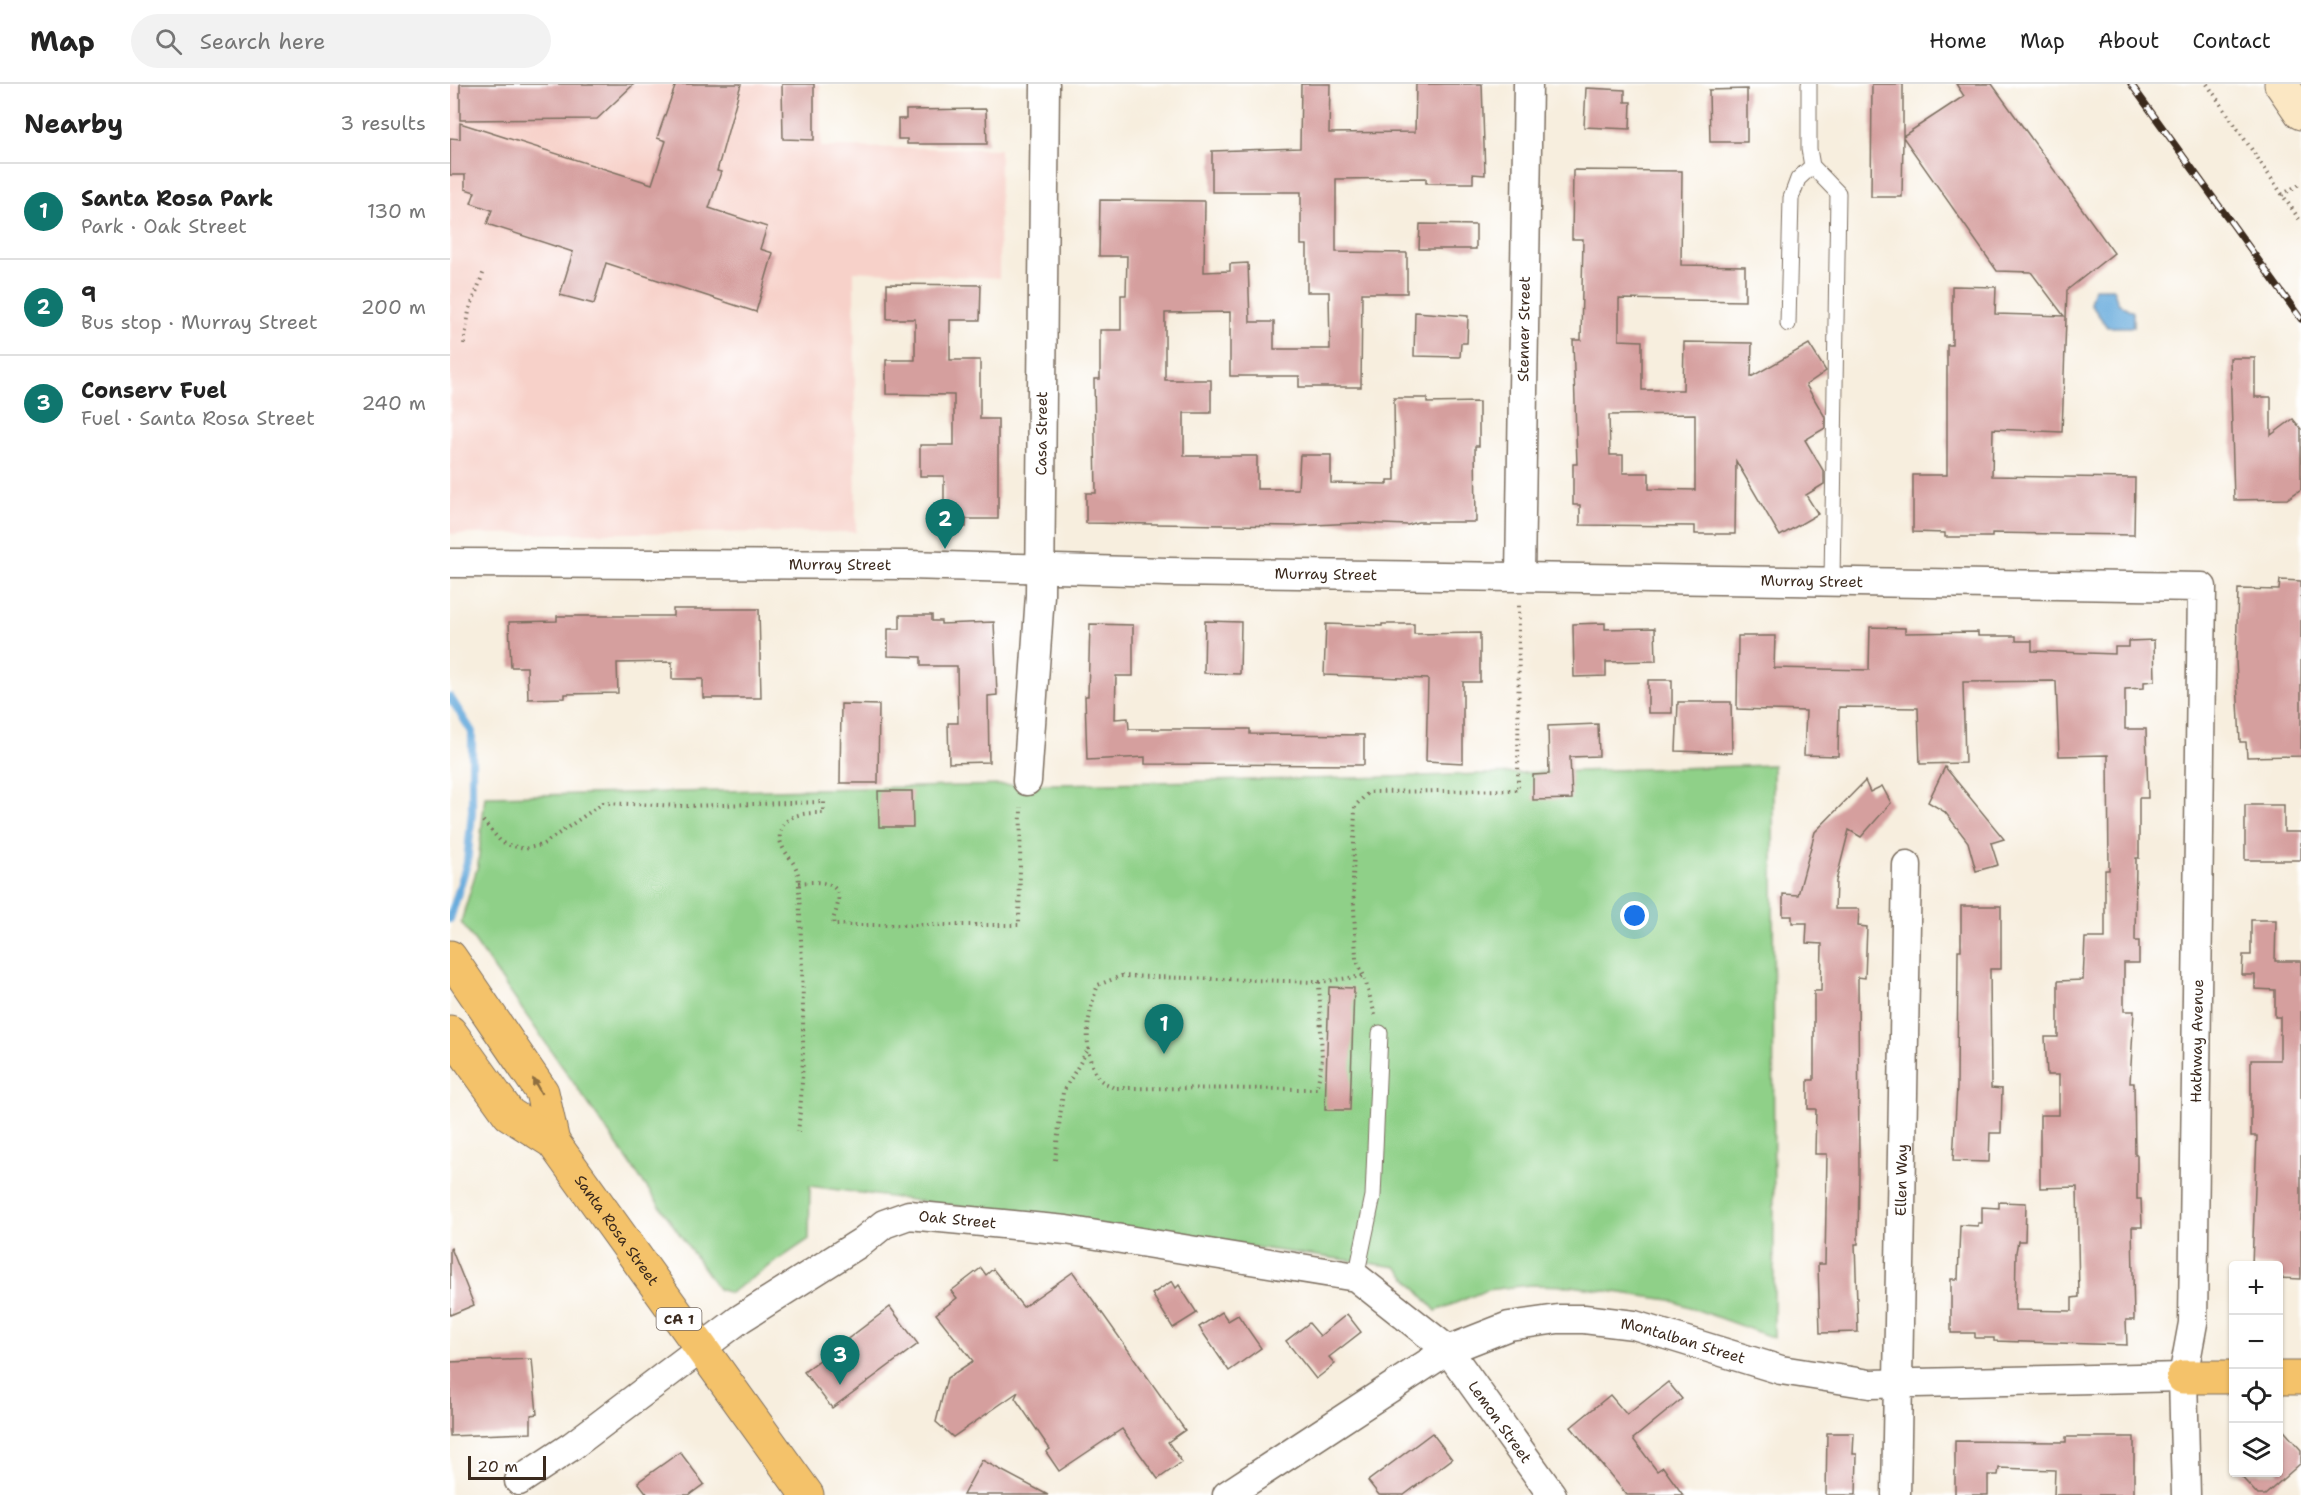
<!DOCTYPE html>
<meta charset="utf-8">
<style>
body{margin:0;font-family:"Shantell Sans",sans-serif;background:#f2f2f2;color:#222}
.controls{position:absolute;right:18px;bottom:18px;display:grid;overflow:hidden;border-radius:6px;box-shadow:0 2px 4px #0004}
.controls button{width:54px;height:54px;display:grid;place-items:center;padding:0;border:0;border-bottom:2px solid #e0e0e0;background:#fff;color:#222;font:30px sans-serif}
.scale{position:absolute;left:18px;bottom:15px;width:78px;box-sizing:border-box;padding-left:6px;border:3px solid #3b2a1e;border-top:0;font-size:16px;line-height:21px;white-space:nowrap;color:#3b2a1e;-webkit-text-stroke:4px #fff;paint-order:stroke}
.you{position:absolute;left:1185px;top:832px;width:21px;height:21px;margin:-15px;border:4px solid #fff;border-radius:50%;background:#1a73e8;box-shadow:0 0 0 9px #1a73e833}
.badge{display:grid;place-items:center;width:39px;height:39px;border-radius:50%;background:#0f766e;color:#fff;font-size:20px;font-weight:700}
.pin{position:absolute;translate:-50% -50px;filter:drop-shadow(0 2px 3px #0008)}
.pin::after{content:'';position:absolute;top:32px;width:21px;height:18px;background:inherit;clip-path:polygon(0 0,100% 0,50% 100%)}
.list{margin:0;padding:0;list-style:none}
h2{display:flex;justify-content:space-between;align-items:center;height:78px;margin:0;padding:0 24px;font-size:26px}
h2 small{font-size:20px;font-weight:400;color:#767676}
.list li{display:grid;grid-template-columns:39px 1fr auto;gap:18px;align-items:center;box-sizing:border-box;height:96px;padding:0 24px;border-top:2px solid #e0e0e0}
.list b{display:block;font-size:22px;white-space:nowrap}
.list p{margin:0;font-size:20px;white-space:nowrap;color:#767676}
.list em{font-size:20px;font-style:normal;color:#767676}
.icon{flex:none;width:33px;height:33px;fill:none;stroke:currentColor;stroke-width:2;stroke-linecap:round;stroke-linejoin:round}
.map{position:relative;flex:none;width:1851px;height:1411px;overflow:hidden}
header{display:flex;align-items:center;gap:36px;box-sizing:border-box;height:84px;padding:0 30px;background:#fff;border-bottom:2px solid #e0e0e0}
header strong{font-size:28px}
nav{display:flex;gap:33px;margin-inline-start:auto;font-size:21px}
.search{width:420px;height:54px;background:#f2f2f2;display:flex;align-items:center;gap:15px;box-sizing:border-box;padding:0 21px;border-radius:33px;color:#767676;font-size:22px}
main{display:flex}
aside{flex:1;background:#fff}
.map>svg:first-child{display:block}
</style>
<header>
<strong>Map</strong>
<div class="search"><svg class="icon" aria-label="search" viewBox="0 0 24 24"><circle cx="10" cy="10" r="6"/><path d="M15 15l6 6"/></svg>Search here</div>
<nav><a>Home</a><a>Map</a><a>About</a><a>Contact</a></nav>
</header>
<main>
<aside>
<h2>Nearby<small>3 results</small></h2>
<ul class="list">
<li><span class="badge">1</span><div><b>Santa Rosa Park</b><p>Park · Oak Street</p></div><em>130 m</em></li>
<li><span class="badge">2</span><div><b>9</b><p>Bus stop · Murray Street</p></div><em>200 m</em></li>
<li><span class="badge">3</span><div><b>Conserv Fuel</b><p>Fuel · Santa Rosa Street</p></div><em>240 m</em></li>
</ul>
</aside>
<div class="map">
<svg width="1851" height="1411" viewBox="0 0 1851 1411">
<rect width="100%" height="100%" fill="#fff"/>
<filter id="ink" filterUnits="userSpaceOnUse"><feTurbulence type="fractalNoise" baseFrequency=".0167" numOctaves="2"/><feDisplacementMap in="SourceGraphic" scale="12" xChannelSelector="R" yChannelSelector="G"/><feConvolveMatrix kernelMatrix="1 2 1 2 8 2 1 2 1" color-interpolation-filters="sRGB"/></filter>
<filter id="wash" filterUnits="userSpaceOnUse"><feTurbulence type="fractalNoise" baseFrequency=".008" numOctaves="4" result="noise"/><feDisplacementMap in="SourceGraphic" scale="24" xChannelSelector="R" yChannelSelector="G"/><feGaussianBlur stdDeviation="1.35" result="paint"/><feColorMatrix in="noise" values="0 0 0 0 0 0 0 0 0 0 0 0 0 0 0 0 0 1.4 0 .05"/><feComposite in="paint" operator="in"/></filter>
<g filter="url(#wash)">
<rect width="100%" height="100%" fill="#f7eede"/>
<!-- built -->
<polygon fill="#f7d1c9" points="0,0 370,0 371,63 550,65 549,194 404,187 406,448 0,450"/>
<!-- green -->
<polygon fill="#8fd088" stroke="#657d53" stroke-width="1.5" points="1323,681 1324,1254 1220,1216 1122,1202 1080,1201 1037,1206 986,1227 947,1183 360,1102 359,1155 280,1209 268,1205 11,838 28,781 35,712 904,694"/>
<!-- water -->
<polygon fill="#67abdc" stroke="#516a7d" stroke-width="1.5" points="1644,204 1663,204 1668,219 1683,228 1683,243 1657,243 1640,219"/>
<g fill="none" stroke-linecap="round" stroke-linejoin="round">
<!-- stream -->
<polyline stroke="#67abdc" stroke-width="8" points="0,613 22,648 22,728 17,779 0,835"/>
</g>
<g id="blocks">
<!-- building -->
<g fill="#d59f9e" fill-rule="evenodd">
<polygon points="10,0 184,0 147,35 10,36"/>
<polygon points="226,0 291,0 267,87 271,88 259,124 317,143 310,165 323,169 306,228 156,179 144,220 110,211 123,168 37,140 42,126 21,119 25,108 15,105 15,91 0,91 0,54 10,55 10,39 202,100 216,57 207,54"/>
<polygon points="332,0 364,0 364,56 333,55"/>
<polygon points="851,0 880,0 879,49 965,48 966,0 1032,0 1035,91 1023,90 1023,99 976,99 976,94 886,95 886,168 957,169 957,209 912,209 911,303 849,303 849,292 780,292 780,228 715,229 715,296 761,296 761,329 734,329 734,372 807,372 807,405 848,405 850,371 881,371 881,399 938,400 938,396 945,396 944,314 977,314 977,319 1029,318 1029,362 1025,362 1026,438 968,438 958,441 907,439 842,442 636,439 636,409 646,409 644,295 650,295 650,246 671,246 671,211 676,211 677,172 649,172 650,116 755,117 754,188 780,187 780,180 798,179 800,238 824,238 824,265 880,265 879,208 857,208 857,161 851,161 851,108 762,108 762,67 850,64"/>
<polygon points="1422,0 1453,0 1453,52 1514,12 1506,0 1542,0 1664,169 1617,206 1612,348 1543,345 1542,392 1685,394 1684,451 1542,449 1542,453 1495,453 1495,449 1463,448 1463,391 1497,391 1497,261 1502,261 1502,202 1546,203 1545,230 1614,232 1581,188 1547,187 1453,53 1452,113 1421,113"/>
<polygon points="1136,4 1175,6 1175,18 1181,18 1180,45 1134,43"/>
<polygon points="1297,5 1297,58 1260,58 1259,6"/>
<polygon points="536,25 537,60 457,60 457,55 448,55 448,35 456,35 456,26"/>
<path d="M1123,86L1232,87L1231,181L1295,182V217L1169,215V256L1192,257V306H1233L1234,258L1302,259L1301,293L1359,260L1376,287L1356,301L1375,333V344L1355,356L1374,388V400L1356,411L1368,430L1330,452L1286,377L1285,450H1245V442L1130,441V421H1123V380H1127L1123,256H1131L1133,155H1122ZM1245,330V406L1199,405V389H1173V371H1160L1159,331Z"/>
<polygon points="970,140 1026,141 1026,165 969,165"/>
<polygon points="437,200 531,201 530,236 500,236 500,276 530,276 530,335 548,335 548,435 516,435 516,443 494,443 494,392 470,392 470,361 504,361 504,311 436,310 436,276 465,276 465,235 437,235"/>
<polygon points="965,228 1018,232 1017,259 1011,259 1010,273 964,272"/>
<polygon points="1780,274 1805,274 1805,313 1821,313 1821,351 1843,335 1851,345 1851,405 1837,415 1784,416"/>
<polygon points="1830,496 1851,497 1851,672 1797,673 1796,658 1790,658 1786,576 1788,505 1829,506"/>
<polygon points="223,525 309,525 311,614 253,614 253,595 222,595 222,578 167,579 168,609 115,610 115,614 78,615 77,583 61,583 59,538 107,537 107,532 223,532"/>
<polygon points="450,531 482,531 482,537 491,537 491,540 544,538 547,611 538,612 539,678 499,679 498,639 508,639 507,582 471,582 471,573 438,572 438,545 450,545"/>
<polygon points="755,537 791,538 790,590 754,589"/>
<polygon points="1155,539 1155,545 1205,544 1206,577 1156,578 1156,592 1124,593 1123,540"/>
<polygon points="640,540 683,541 683,592 666,592 665,635 678,634 679,645 800,645 800,650 914,651 914,681 695,680 695,673 637,676 635,612 638,612"/>
<polygon points="876,540 932,542 932,540 964,540 964,550 1030,549 1030,598 1013,598 1013,679 976,677 978,595 874,591"/>
<polygon points="1420,543 1455,544 1455,549 1528,548 1528,552 1566,552 1566,557 1582,557 1582,567 1665,570 1665,563 1679,563 1679,557 1704,556 1705,597 1694,598 1694,604 1675,605 1675,645 1696,645 1698,714 1689,714 1689,774 1686,774 1685,857 1689,857 1689,879 1674,879 1674,927 1684,927 1680,999 1684,999 1685,1071 1687,1071 1687,1115 1691,1115 1692,1143 1682,1143 1684,1236 1676,1236 1677,1261 1544,1257 1544,1254 1525,1254 1525,1249 1501,1249 1501,1195 1508,1195 1510,1141 1528,1142 1528,1139 1532,1139 1532,1123 1549,1124 1549,1118 1576,1119 1575,1157 1568,1157 1566,1168 1565,1226 1622,1227 1622,1214 1629,1213 1627,1103 1590,1104 1590,1031 1609,1031 1609,991 1597,991 1595,953 1608,953 1608,897 1633,896 1635,854 1655,854 1655,786 1659,786 1658,671 1609,672 1606,597 1513,598 1515,679 1470,680 1468,624 1389,623 1388,672 1354,671 1356,627 1287,625 1288,552 1325,552 1324,584 1419,586"/>
<rect x="1198" y="596" width="24" height="33"/>
<polygon points="1228,618 1281,618 1282,669 1226,667"/>
<polygon points="391,620 429,621 428,699 390,699"/>
<polygon points="1148,640 1149,672 1120,673 1122,715 1083,716 1083,691 1099,690 1098,642"/>
<polygon points="1495,683 1554,755 1541,759 1548,781 1526,787 1518,758 1495,728 1478,718"/>
<polygon points="1415,697 1420,708 1432,702 1441,719 1411,753 1399,746 1386,797 1385,825 1409,825 1408,842 1417,843 1415,894 1408,893 1409,1087 1408,1160 1405,1160 1408,1248 1370,1249 1368,1180 1375,1180 1377,1070 1365,1070 1366,1025 1358,1025 1358,996 1364,996 1364,907 1371,907 1372,860 1356,859 1357,839 1342,839 1342,832 1333,832 1333,810 1348,811 1365,748"/>
<polygon points="428,707 462,707 463,743 429,743"/>
<polygon points="1795,721 1834,721 1834,748 1851,748 1851,776 1795,776"/>
<polygon points="1511,822 1551,822 1551,885 1540,885 1541,1004 1552,1005 1551,1049 1540,1049 1539,1078 1503,1077 1507,1003 1508,866 1511,866"/>
<polygon points="1801,836 1826,836 1825,877 1851,877 1851,1195 1828,1194 1828,1182 1802,1181 1807,1052 1801,1052 1801,976 1830,976 1830,933 1825,933 1825,906 1805,905 1805,891 1792,891 1793,871 1801,871"/>
<polygon points="879,903 904,904 900,1026 875,1026"/>
<polygon points="1,1164 24,1221 0,1231 0,1165"/>
<polygon points="531,1184 536,1191 543,1185 573,1223 623,1188 735,1346 718,1358 732,1378 708,1395 672,1345 609,1387 596,1368 600,1365 565,1314 568,1308 503,1353 486,1338 497,1294 523,1277 486,1230 507,1214 501,1207"/>
<polygon points="722,1197 726,1204 729,1201 747,1229 723,1244 702,1210"/>
<polygon points="440,1223 468,1260 382,1324 354,1288"/>
<polygon points="772,1228 778,1237 788,1231 811,1264 779,1287 749,1243"/>
<polygon points="897,1230 911,1248 879,1273 885,1280 866,1295 836,1257 859,1239 870,1252"/>
<polygon points="82,1275 87,1330 81,1331 81,1349 0,1352 0,1278"/>
<polygon points="1218,1298 1232,1315 1183,1355 1207,1387 1213,1383 1233,1411 1177,1411 1121,1343 1160,1311 1177,1331"/>
<polygon points="1828,1340 1851,1366 1851,1379 1815,1411 1808,1411 1788,1389 1828,1389"/>
<polygon points="982,1349 1002,1375 954,1411 929,1411 918,1397"/>
<polygon points="1377,1349 1404,1349 1403,1370 1407,1370 1406,1411 1376,1411"/>
<polygon points="1616,1353 1684,1353 1684,1411 1604,1411 1605,1386 1549,1384 1548,1391 1538,1391 1538,1411 1505,1411 1505,1357 1616,1358"/>
<polygon points="230,1368 254,1400 239,1411 198,1411 188,1398"/>
<polygon points="532,1376 598,1411 513,1411"/>
</g>
</g>
</g>
<g filter="url(#ink)">
<use href="#blocks" fill-opacity="0" stroke="#7d6f61" stroke-width="1.5"/>
<g fill="none" stroke-linecap="round" stroke-linejoin="round">
<defs>
<g id="lane">
<polyline points="1359,0 1359,65 1362,82 1388,109 1382,497"/>
<polyline points="1338,240 1341,114 1348,95 1362,82"/>
<polyline points="906,1193 923,1112 930,949"/>
</g>
<g id="street">
<path id="s1" d="M0,479L458,481L717,488L1752,503L1743,1239L1733,1293L1736,1411"/>
<path id="s2" d="M1070,491L1078,0"/>
<path id="s3" d="M577,697L590,511L595,0"/>
<path id="s4" d="M69,1397L122,1362L290,1235L413,1157L434,1140L459,1131L616,1146L906,1193L998,1266L1102,1411"/>
<path id="s5" d="M777,1411L998,1266L1059,1242L1108,1235H1134L1184,1241L1331,1286L1420,1300L1733,1293"/>
<path id="s6" d="M1446,1411L1457,781"/>
</g>
<polyline id="secondary" points="1831,0 1851,29"/>
<g id="highway">
<polyline points="0,873 92,1008 103,1058"/>
<path id="s7" d="M0,948L59,1030L103,1058L357,1411"/>
<polyline points="1733,1293 1784,1293"/>
<polyline points="1828,1294 1851,1294"/>
</g>
</defs>
<!-- lane casing -->
<use href="#lane" stroke="#7d6f61" stroke-width="17"/>
<!-- street casing -->
<use href="#street" stroke="#7d6f61" stroke-width="31"/>
<!-- secondary casing -->
<use href="#secondary" stroke="#7d6f61" stroke-width="35"/>
<!-- highway casing -->
<use href="#highway" stroke="#7d6f61" stroke-width="35"/>
<!-- path -->
<g stroke="#7d6f61" stroke-width="4" stroke-dasharray="1.5 4.5" stroke-linecap="butt">
<polyline points="1757,0 1851,138"/>
<polyline points="1832,111 1851,99"/>
<polyline points="14,260 19,227 34,187"/>
<path d="M33,737L52,759L74,765L92,761L153,719L235,722L374,718V729C359,729 337,728 331,746C325,763 343,773 347,787C349,792 349,799 349,805C352,885 357,968 348,1048"/>
<path d="M349,799C367,797 395,796 387,823C386,830 382,833 384,841H569L571,723"/>
<path d="M671,892L869,898L872,975L867,1005L664,1004C659,1001 651,998 648,993C631,969 638,926 648,901Z"/>
<polyline points="869,898 914,892"/>
<polyline points="925,931 914,892 906,875 903,796 905,722 919,708 1068,706 1069,519"/>
<polyline points="605,1076 613,1008 637,967"/>
</g>
<!-- lane -->
<use href="#lane" stroke="#fff" stroke-width="15"/>
<!-- street -->
<use href="#street" stroke="#fff" stroke-width="28"/>
<!-- secondary -->
<use href="#secondary" stroke="#fbe7c3" stroke-width="33"/>
<!-- highway -->
<use href="#highway" stroke="#f4c26a" stroke-width="33"/>
<defs>
<polyline id="rail" points="1681,0 1851,235"/>
</defs>
<!-- rail casing -->
<use href="#rail" stroke="#3b2a1e" stroke-width="7"/>
<!-- rail -->
<use href="#rail" stroke="#fff" stroke-width="4.5" stroke-dasharray="14" stroke-linecap="butt"/>
</g>
<!-- one-way arrows -->
<defs><path id="oneway-solid" d="M-6-.8H1V-3.2L6.5 0L1 3.2V.8H-6Z" transform="scale(1.5)"/></defs>
<use fill="#8e6e40" href="#oneway-solid" transform="translate(87 1002) rotate(-120)"/>
</g>
<g text-anchor="middle" dominant-baseline="central" stroke-width="4.5" stroke-linejoin="round" paint-order="stroke">
<!-- shield labels -->
<rect fill="#fff" stroke="#766a62" stroke-width="1.5" x="206.5" y="1224" width="45" height="22" rx="4.5"/>
<g font-size="14" font-weight="bold" fill="#3b2a1e">
<text x="229" y="1235">CA 1</text>
</g>
<!-- street labels -->
<g font-size="15" fill="#3b2a1e" stroke="#fff">
<text stroke="none"><textPath href="#s2" startOffset="246">Stenner Street</textPath></text>
<text stroke="none"><textPath href="#s3" startOffset="348">Casa Street</textPath></text>
<text stroke="none"><textPath href="#s1" startOffset="390">Murray Street</textPath></text>
<text stroke="none"><textPath href="#s1" startOffset="876">Murray Street</textPath></text>
<text stroke="none"><textPath href="#s1" startOffset="1362">Murray Street</textPath></text>
<text transform="translate(1747 957) rotate(-89)">Hathway Avenue</text>
<text stroke="none"><textPath href="#s6" startOffset="315">Ellen Way</textPath></text>
<text stroke="none"><textPath href="#s4" startOffset="522">Oak Street</textPath></text>
<text stroke="none"><textPath href="#s7" startOffset="262">Santa Rosa Street</textPath></text>
<text stroke="none"><textPath href="#s5" startOffset="507">Montalban Street</textPath></text>
<text stroke="none"><textPath href="#s4" startOffset="1131">Lemon Street</textPath></text>
</g>
</g>
</svg>
<div class="controls">
<button>+</button>
<button>−</button>
<button><svg class="icon" aria-label="locate" viewBox="0 0 24 24"><circle cx="12" cy="12" r="6"/><path d="M12 2v4M12 18v4M2 12h4M18 12h4"/></svg></button>
<button><svg class="icon" aria-label="layers" viewBox="0 0 24 24"><path d="M12 4l9 5-9 5-9-5zM3 14l9 5 9-5"/></svg></button>
</div>
<div class="scale">20 m</div>
<div class="you"></div>
<div class="pin badge" style="left:714px;top:970px">1</div>
<div class="pin badge" style="left:495px;top:465px">2</div>
<div class="pin badge" style="left:390px;top:1301px">3</div>
</div>
</main>
